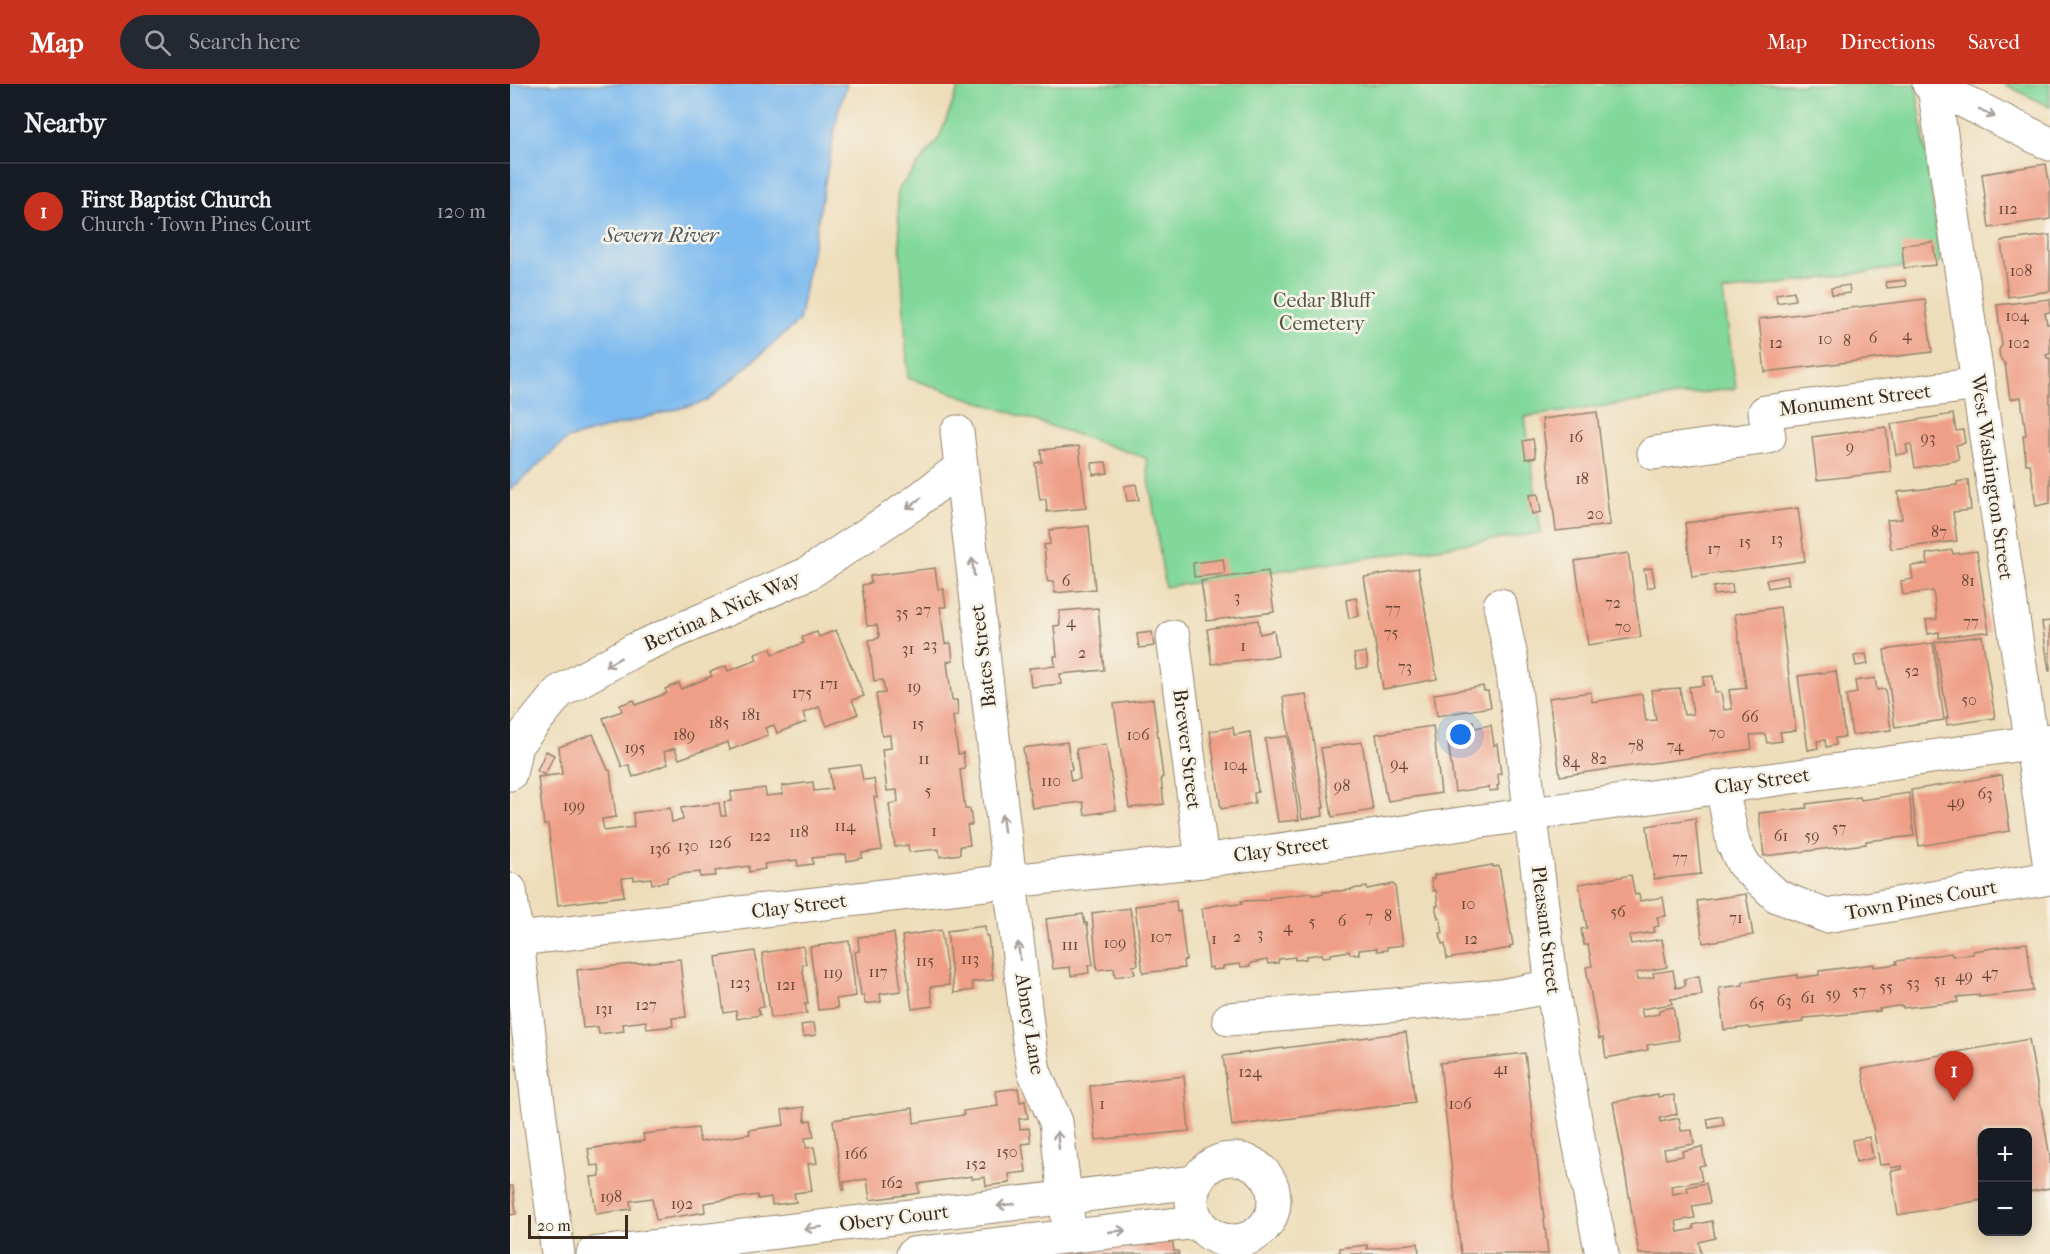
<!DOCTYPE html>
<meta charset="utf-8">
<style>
body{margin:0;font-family:"IM FELL French Canon",serif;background:#242831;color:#f1f3f6}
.controls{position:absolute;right:18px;bottom:18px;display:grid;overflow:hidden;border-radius:12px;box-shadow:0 3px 15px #0003}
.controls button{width:54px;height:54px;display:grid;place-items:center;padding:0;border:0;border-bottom:2px solid #363941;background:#171b24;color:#f1f3f6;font:30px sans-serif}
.scale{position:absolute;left:18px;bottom:15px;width:100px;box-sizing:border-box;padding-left:6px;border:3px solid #3b2a1e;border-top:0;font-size:16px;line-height:21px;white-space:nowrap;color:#3b2a1e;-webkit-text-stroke:4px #f7f3e8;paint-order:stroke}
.you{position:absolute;left:951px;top:651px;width:21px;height:21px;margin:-15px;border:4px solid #fff;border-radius:50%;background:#1a73e8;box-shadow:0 0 0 9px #1a73e833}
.badge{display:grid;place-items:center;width:39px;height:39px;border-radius:50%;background:#c8321e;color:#fff;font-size:20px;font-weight:700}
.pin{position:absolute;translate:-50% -50px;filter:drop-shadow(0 2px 3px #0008)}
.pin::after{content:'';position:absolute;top:32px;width:21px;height:18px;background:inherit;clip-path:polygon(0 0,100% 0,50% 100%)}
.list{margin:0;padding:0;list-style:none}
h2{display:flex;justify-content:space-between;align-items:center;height:78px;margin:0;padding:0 24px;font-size:26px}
h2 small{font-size:20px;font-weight:400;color:#9ea1a6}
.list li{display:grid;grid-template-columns:39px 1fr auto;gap:18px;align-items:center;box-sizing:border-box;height:96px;padding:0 24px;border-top:2px solid #363941}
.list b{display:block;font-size:22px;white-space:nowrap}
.list p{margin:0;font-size:20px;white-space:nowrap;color:#9ea1a6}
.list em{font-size:20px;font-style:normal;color:#9ea1a6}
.icon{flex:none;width:33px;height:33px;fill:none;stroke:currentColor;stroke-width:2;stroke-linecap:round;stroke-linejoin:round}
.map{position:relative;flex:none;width:1540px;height:1170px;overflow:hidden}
header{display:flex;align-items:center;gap:36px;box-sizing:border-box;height:84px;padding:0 30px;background:#c8321e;color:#fff}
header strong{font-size:28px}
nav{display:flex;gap:33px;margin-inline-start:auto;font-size:21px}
.search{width:420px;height:54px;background:#242831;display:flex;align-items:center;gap:15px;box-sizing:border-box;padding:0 21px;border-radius:33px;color:#9ea1a6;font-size:22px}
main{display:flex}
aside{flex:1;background:#171b24}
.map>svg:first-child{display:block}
</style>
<header>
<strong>Map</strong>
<div class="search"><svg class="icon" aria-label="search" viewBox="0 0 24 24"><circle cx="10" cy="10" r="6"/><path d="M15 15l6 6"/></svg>Search here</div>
<nav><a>Map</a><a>Directions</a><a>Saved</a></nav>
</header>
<main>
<aside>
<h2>Nearby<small></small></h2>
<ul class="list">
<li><span class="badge">1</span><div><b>First Baptist Church</b><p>Church · Town Pines Court</p></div><em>120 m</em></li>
</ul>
</aside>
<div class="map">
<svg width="1540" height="1170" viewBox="0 0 1540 1170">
<rect width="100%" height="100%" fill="#f7f3e8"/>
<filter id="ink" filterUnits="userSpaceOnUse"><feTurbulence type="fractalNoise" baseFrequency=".0167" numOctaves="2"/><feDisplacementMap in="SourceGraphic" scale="12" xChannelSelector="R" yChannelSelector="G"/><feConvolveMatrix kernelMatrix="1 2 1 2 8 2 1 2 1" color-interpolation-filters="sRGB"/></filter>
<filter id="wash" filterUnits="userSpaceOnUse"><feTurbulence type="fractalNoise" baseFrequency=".008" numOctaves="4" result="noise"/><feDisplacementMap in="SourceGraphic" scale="24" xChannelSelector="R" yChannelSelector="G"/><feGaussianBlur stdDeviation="1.35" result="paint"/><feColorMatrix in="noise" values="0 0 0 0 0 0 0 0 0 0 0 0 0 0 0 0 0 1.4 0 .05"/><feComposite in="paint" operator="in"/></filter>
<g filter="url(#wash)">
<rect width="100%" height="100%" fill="#eeddba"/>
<!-- green -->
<g fill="#82d89b" stroke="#5e815c" stroke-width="1.5">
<polygon points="450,0 1406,0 1431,178 1213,208 1226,304 1015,333 1031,449 655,503 636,374 398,294 387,107 429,54"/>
<polygon points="1494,0 1540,0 1540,23"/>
</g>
<!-- water -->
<polygon fill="#7cbaef" stroke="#5c7286" stroke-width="1.5" points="0,0 337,0 328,28 289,237 197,317 57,355 0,406"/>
<g id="blocks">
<!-- building -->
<g fill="#ef9f87">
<polygon points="1536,80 1540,104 1540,135 1479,144 1472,90"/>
<polygon points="1540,151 1540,207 1498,213 1491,157"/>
<polygon points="1423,158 1426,181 1394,184 1392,161"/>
<polygon points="1395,196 1396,202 1377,204 1376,198"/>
<polygon points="1339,201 1340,209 1322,211 1321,204"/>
<polygon points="1284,207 1285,216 1267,219 1266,210"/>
<polygon points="1415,215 1422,268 1255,288 1249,235"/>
<polygon points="1540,215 1540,228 1535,229 1537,240 1540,240 1540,270 1536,271 1537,274 1540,274 1540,419 1526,422 1520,380 1516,380 1513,351 1516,351 1511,313 1500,315 1495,280 1490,274 1489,266 1492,261 1487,221"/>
<polygon points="1087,328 1100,441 1046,447 1032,335"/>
<polygon points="1443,330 1446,347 1453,346 1455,359 1446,361 1449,376 1405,384 1401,360 1396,361 1398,369 1386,371 1381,340"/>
<polygon points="1376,343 1381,388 1307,396 1302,353"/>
<polygon points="1023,355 1026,373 1016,375 1013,357"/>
<polygon points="569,362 576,424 537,428 536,415 530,416 525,379 532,378 531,366"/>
<polygon points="596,378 598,389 583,391 582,379"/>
<polygon points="1458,396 1461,426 1443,428 1447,457 1381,465 1377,436 1392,435 1388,408 1447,401 1447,398"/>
<polygon points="626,400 629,416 617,417 615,402"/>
<polygon points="1028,410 1031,428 1022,430 1019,411"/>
<polygon points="1288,424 1295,477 1182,493 1175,439"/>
<polygon points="579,442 585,505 545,509 544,497 538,498 537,495 534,461 540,460 539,446"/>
<polygon points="1442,466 1443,470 1467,467 1479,549 1473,548 1429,554 1429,548 1418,550 1416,536 1427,535 1423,507 1393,511 1391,497 1403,495 1401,482 1418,480 1416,470"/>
<polygon points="1118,469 1131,553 1078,561 1065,477"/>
<polygon points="713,475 715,490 684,493 683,479"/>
<polygon points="425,484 428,505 434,505 434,509 436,523 430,523 435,560 441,559 443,576 437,578 442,616 447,616 448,631 443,632 448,670 453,669 455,685 450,686 455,725 460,725 462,741 457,741 460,761 450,762 450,770 430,773 429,765 399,768 398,761 385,763 379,720 388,718 387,706 377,707 372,665 381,664 380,651 372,652 366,610 375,609 373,598 373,596 364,597 359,556 369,554 369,550 367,541 357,542 352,501 361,499 360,492"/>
<polygon points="908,484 927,595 873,605 854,493"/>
<polygon points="1142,484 1145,502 1137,504 1134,485"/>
<polygon points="758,487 764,528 697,537 691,497"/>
<polygon points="1277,492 1279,500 1258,504 1256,496"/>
<polygon points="1222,500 1223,509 1204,511 1203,503"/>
<polygon points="846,514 849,532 839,534 836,516"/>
<polygon points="1270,523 1286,646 1270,648 1272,657 1257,659 1255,650 1240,651 1242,665 1050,692 1039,614 1081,608 1082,618 1132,610 1136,637 1146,636 1141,606 1170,604 1174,631 1183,630 1179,603 1194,601 1193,593 1203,592 1205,609 1211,608 1214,626 1222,625 1219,606 1236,604 1225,530"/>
<polygon points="588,524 594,586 550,590 551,600 521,603 519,584 545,582 544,572 547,572 544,542 550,541 549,527"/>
<polygon points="748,536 750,550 764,547 768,572 702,580 697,545"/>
<polygon points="1540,537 1540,587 1539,587 1532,538"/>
<polygon points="326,546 354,612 342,616 348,630 317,642 309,623 293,629 296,638 267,649 264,641 255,644 258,651 220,666 218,658 169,675 165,664 154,668 158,680 123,693 119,681 112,683 93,634 112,627 110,621 124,616 126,621 157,609 155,605 169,599 171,605 202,592 200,588 216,582 218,587 247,576 245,570 261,564 263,570 294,559 292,553 307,548 309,553"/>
<polygon points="642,548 644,562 629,564 627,550"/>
<polygon points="1472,552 1485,634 1437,641 1436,634 1438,634 1425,558"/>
<polygon points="1423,559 1434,636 1385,643 1374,566"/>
<polygon points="856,568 858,583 847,585 844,570"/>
<polygon points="1356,570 1358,580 1346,582 1344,572"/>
<polygon points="1326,587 1335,653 1325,654 1326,661 1316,663 1315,656 1307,657 1308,664 1298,666 1288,592"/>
<polygon points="1365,594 1367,606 1375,605 1381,646 1342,651 1336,611 1347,609 1345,597"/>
<polygon points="973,602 974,607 978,607 981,623 927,632 924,610"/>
<polygon points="796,610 814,724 812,724 813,732 792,735 773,613"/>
<polygon points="643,615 653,693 651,694 654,720 619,724 604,620"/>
<polygon points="963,637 964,644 981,641 984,661 987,660 991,690 988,690 989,701 987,702 988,706 979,707 979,703 945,708 938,658 959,655 957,638"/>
<polygon points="923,642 931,709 878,717 876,708 875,708 866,650"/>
<polygon points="723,643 724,651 740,648 748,708 744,709 745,719 711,725 700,647"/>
<polygon points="83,650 98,686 100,686 106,733 92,735 94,747 124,743 123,729 160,724 162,738 173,736 171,724 209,719 211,732 216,732 214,718 222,717 221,708 255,704 256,712 273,710 272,702 303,698 304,707 322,705 319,685 350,681 353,696 364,695 367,714 364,713 372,766 352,769 352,774 337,777 336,770 302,774 303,780 288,782 287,776 254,780 255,785 239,788 239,782 205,787 206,792 202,792 190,793 190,788 171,790 157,793 157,798 142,800 141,794 124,796 124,793 112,794 114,812 48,821 38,741 34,741 28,693 52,690 49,663"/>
<polygon points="777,652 789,736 768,738 755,655"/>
<polygon points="557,658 562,686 559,686 561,697 570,695 566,665 596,660 606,726 575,731 573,718 522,724 513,664"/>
<polygon points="852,658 863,726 822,733 811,664"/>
<polygon points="36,667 44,671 35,691 27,687"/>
<polygon points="1492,691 1500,747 1409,762 1401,706"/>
<polygon points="1399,709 1404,752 1356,757 1356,760 1254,772 1249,729 1297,724 1296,720 1350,713 1351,716"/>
<polygon points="1185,734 1191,790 1144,795 1137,742"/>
<polygon points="983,781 983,783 989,782 1003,861 1000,862 1000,864 937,875 935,860 932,860 930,849 933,849 930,833 928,834 926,826 926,822 928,822 926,806 923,807 921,795 924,795 924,791"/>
<polygon points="1121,791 1125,811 1129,810 1130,817 1153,813 1156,832 1147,833 1149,842 1144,843 1144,848 1119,852 1121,860 1152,855 1157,883 1126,889 1127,896 1144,893 1143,889 1163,886 1166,904 1175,902 1174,895 1189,892 1192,911 1161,915 1162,920 1131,925 1133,933 1149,930 1149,926 1163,923 1169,956 1137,961 1138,966 1096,974 1093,954 1089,955 1076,883 1082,882 1078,861 1074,861 1071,845 1077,844 1069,800"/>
<polygon points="883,800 885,802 893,861 877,863 877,866 867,867 867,864 849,866 849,870 840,870 839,867 821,870 821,872 813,873 812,870 796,872 796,875 785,876 785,873 769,875 768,879 758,880 757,876 741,879 740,882 731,883 730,880 713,882 713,885 702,886 702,883 699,884 692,824 719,819 719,821 732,820 731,817 759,816 759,814 802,809 802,811 813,810 813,808 841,806 841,805 857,803 857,805"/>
<polygon points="1236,810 1243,851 1193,859 1187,817"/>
<polygon points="666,817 667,828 670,827 676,876 673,877 674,884 633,889 625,822"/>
<polygon points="620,824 628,881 623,882 625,890 605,893 604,884 587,886 582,829"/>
<polygon points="573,830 575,840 577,839 583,881 578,881 579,889 561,892 560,883 543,885 536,835"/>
<polygon points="475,842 476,852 478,852 483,896 462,898 463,906 444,909 437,847"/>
<polygon points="431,846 439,901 420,903 423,922 402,925 392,852"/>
<polygon points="384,849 391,907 370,910 371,918 355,920 354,911 351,912 345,868 349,867 348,853"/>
<polygon points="339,857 346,912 326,915 328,924 308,926 300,863"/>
<polygon points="1517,859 1523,907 1469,913 1469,911 1447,913 1448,918 1393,924 1393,922 1387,922 1369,925 1370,927 1295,934 1293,935 1294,938 1240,945 1239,943 1214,946 1209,904 1233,901 1233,898 1287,891 1287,894 1309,891 1309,887 1364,880 1364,883 1387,880 1386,877 1441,869 1442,872 1463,870 1463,867"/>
<polygon points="293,862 296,880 292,881 298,920 295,920 297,929 261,934 252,869"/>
<polygon points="245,867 254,923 248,924 250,931 227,935 226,927 214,929 206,873"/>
<polygon points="170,875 176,933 162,934 163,942 137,945 136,937 113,940 114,947 89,950 88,943 73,944 67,886"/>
<polygon points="304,939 306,951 293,953 291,941"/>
<polygon points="896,948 905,1018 722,1042 713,972"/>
<polygon points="1519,955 1540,1073 1540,1104 1518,1108 1518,1048 1472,1048 1472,1116 1388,1131 1381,1087 1392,1085 1392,1082 1381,1084 1380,1080 1370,1081 1352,985"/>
<polygon points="1015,969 1038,1170 951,1170 930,979"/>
<polygon points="674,992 679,1047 586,1056 580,1002"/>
<polygon points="508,1004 510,1018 515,1017 518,1034 509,1035 510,1045 519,1044 521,1059 512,1060 516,1088 499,1090 500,1099 476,1102 475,1093 462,1095 462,1092 447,1094 408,1100 409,1109 360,1116 357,1095 334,1098 335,1106 333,1106 323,1036 403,1024 404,1039 454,1031 453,1027 488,1022 486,1007"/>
<polygon points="1148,1010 1148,1013 1164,1011 1167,1030 1150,1034 1150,1038 1169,1034 1171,1047 1182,1046 1184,1060 1154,1065 1156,1075 1173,1072 1172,1067 1192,1063 1195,1081 1189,1082 1192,1097 1161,1102 1163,1110 1178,1107 1177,1103 1196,1099 1200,1119 1182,1122 1185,1134 1166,1137 1168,1148 1184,1145 1183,1141 1202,1137 1205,1154 1189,1158 1191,1170 1129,1170 1103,1018"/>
<polygon points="294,1023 295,1037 301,1036 304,1053 295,1054 296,1064 304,1063 307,1079 298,1080 302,1107 284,1109 286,1118 262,1121 261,1113 248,1115 247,1111 194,1119 195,1128 146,1136 142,1114 120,1117 121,1125 86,1130 81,1093 90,1092 89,1081 81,1082 78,1065 134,1057 133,1050 188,1044 190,1058 240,1050 239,1046 274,1041 272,1026"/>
<polygon points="1212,1032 1214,1041 1199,1044 1197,1035"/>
<polygon points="1359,1053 1363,1074 1346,1078 1342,1056"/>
<polygon points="0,1102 3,1102 6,1130 0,1131"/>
<polygon points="662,1154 664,1167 668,1167 669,1170 539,1170"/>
<polygon points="908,1159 909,1170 823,1170 830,1168 830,1164 857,1161 857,1165"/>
</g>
</g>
</g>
<g filter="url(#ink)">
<use href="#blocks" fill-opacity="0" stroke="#94846c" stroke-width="1.5"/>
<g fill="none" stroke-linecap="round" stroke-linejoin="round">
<defs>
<g id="minor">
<polyline points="1419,0 1540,60"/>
<polyline points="1424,3 1540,783"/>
<polyline points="447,348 519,957 524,987 546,1038 560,1152"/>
<polyline points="1144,369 1259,353 1255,328 1469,300"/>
<polyline points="990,521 1001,573 1042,902 1069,1058 1092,1170"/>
<polyline points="663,553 692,777"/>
<polyline points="0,690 6,661 49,608 126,565 297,490 403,420 451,383"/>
<polyline points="1212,703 1223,759 1233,780 1267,812 1316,832 1540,794"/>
<polyline points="0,806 48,1170"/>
<polyline points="0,856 500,797 692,777 1540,656"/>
<polyline points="719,935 992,912 1042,902"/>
<circle cx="723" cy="1116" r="41"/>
<polyline points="83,1170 685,1098"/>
<polyline points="403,1170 688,1138"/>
</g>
</defs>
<!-- minor casing -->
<use href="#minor" stroke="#94846c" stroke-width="35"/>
<!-- minor -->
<use href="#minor" stroke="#fff" stroke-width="33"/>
</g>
<!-- one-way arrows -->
<defs><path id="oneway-shaft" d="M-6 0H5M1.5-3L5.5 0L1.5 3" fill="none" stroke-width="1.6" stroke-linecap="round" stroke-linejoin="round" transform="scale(1.5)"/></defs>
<g stroke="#a79f9a">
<use href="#oneway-shaft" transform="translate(1477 29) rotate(27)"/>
<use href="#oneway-shaft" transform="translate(404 419) rotate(144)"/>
<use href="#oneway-shaft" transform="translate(463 483) rotate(-97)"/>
<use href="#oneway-shaft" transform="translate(103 578) rotate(151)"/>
<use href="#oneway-shaft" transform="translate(493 739) rotate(-97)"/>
<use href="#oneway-shaft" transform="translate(509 867) rotate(-97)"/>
<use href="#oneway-shaft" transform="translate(548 1056) rotate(-96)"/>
<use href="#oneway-shaft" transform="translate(496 1121) rotate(173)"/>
<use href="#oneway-shaft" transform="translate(303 1144) rotate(173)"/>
<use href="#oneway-shaft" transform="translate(607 1147) rotate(-6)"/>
</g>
</g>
<g text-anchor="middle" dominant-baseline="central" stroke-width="5" stroke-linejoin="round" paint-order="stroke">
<!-- number labels -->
<g font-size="16" fill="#684738">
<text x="1498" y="124">112</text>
<text x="1511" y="186">108</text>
<text x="1507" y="231">104</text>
<text x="1397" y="250">4</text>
<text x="1363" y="253">6</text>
<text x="1315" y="254">10</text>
<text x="1337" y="256">8</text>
<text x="1266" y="258">12</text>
<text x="1509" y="258">102</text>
<text x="1066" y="352">16</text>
<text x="1418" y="353">93</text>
<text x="1340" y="362">9</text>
<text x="1072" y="394">18</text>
<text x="1085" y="429">20</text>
<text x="1429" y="447">87</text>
<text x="1267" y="454">13</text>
<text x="1235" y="457">15</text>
<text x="1204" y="464">17</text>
<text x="556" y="496">6</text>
<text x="1458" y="496">81</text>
<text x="727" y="512">3</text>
<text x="1103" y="518">72</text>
<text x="883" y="524">77</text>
<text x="413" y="525">27</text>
<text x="392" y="528">35</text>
<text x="561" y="537">4</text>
<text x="1461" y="537">77</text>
<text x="1113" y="542">70</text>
<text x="881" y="548">75</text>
<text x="420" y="560">23</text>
<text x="733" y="561">1</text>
<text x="398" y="564">31</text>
<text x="572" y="568">2</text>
<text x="895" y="582">73</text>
<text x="1402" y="586">52</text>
<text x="319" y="599">171</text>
<text x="404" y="602">19</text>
<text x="292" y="608">175</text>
<text x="1459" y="615">50</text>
<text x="241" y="630">181</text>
<text x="1240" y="632">66</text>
<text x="209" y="638">185</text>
<text x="408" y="639">15</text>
<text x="1207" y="648">70</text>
<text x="174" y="650">189</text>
<text x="628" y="650">106</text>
<text x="1126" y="661">78</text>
<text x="1165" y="661">74</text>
<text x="125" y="663">195</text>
<text x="414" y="674">11</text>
<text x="1089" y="674">82</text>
<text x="1061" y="677">84</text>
<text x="889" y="679">94</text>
<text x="725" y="680">104</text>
<text x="541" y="696">110</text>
<text x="832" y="701">98</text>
<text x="418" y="706">5</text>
<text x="1475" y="709">63</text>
<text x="1446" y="717">49</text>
<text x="64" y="721">199</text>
<text x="335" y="741">114</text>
<text x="1329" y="743">57</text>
<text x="424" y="746">1</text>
<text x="289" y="747">118</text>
<text x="250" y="751">122</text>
<text x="1271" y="751">61</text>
<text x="1302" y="751">59</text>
<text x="210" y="758">126</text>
<text x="178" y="761">130</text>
<text x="150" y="764">136</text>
<text x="1170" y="773">77</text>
<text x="958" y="819">10</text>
<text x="1108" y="827">56</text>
<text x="878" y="831">8</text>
<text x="859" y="832">7</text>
<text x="1226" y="833">71</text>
<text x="832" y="836">6</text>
<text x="802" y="837">5</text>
<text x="778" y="842">4</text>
<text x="750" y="849">3</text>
<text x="651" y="852">107</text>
<text x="727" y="852">2</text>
<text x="704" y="854">1</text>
<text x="961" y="854">12</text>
<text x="605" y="858">109</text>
<text x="560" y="860">111</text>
<text x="460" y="874">113</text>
<text x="415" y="876">115</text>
<text x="368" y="887">117</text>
<text x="323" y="888">119</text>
<text x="1480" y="888">47</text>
<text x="1454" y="891">49</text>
<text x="1430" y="895">51</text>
<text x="230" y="898">123</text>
<text x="1403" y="898">53</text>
<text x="276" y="900">121</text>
<text x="1376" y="902">55</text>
<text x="1349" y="906">57</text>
<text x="1323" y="909">59</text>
<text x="1298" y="913">61</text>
<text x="1274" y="916">63</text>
<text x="1247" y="919">65</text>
<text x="136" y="920">127</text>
<text x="94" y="924">131</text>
<text x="991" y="984">41</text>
<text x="740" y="987">124</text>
<text x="592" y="1019">1</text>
<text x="950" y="1019">106</text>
<text x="497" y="1067">150</text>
<text x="346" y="1069">166</text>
<text x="466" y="1079">152</text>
<text x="382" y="1098">162</text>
<text x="101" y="1112">198</text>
<text x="172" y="1119">192</text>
</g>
<!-- park labels -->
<g font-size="20" fill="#4d563d" stroke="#f7f3e8">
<text x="812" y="216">Cedar Bluff<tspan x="812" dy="23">Cemetery</tspan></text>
</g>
<!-- street labels -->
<g font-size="20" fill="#3b2a1e" stroke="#f7f3e8">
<text transform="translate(1345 316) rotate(-7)">Monument Street</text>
<text transform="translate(1482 393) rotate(82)">West Washington Street</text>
<text transform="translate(212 527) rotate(-24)">Bertina A Nick Way</text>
<text transform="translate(473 572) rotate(-97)">Bates Street</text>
<text transform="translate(677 665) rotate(83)">Brewer Street</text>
<text transform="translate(1252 697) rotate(-8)">Clay Street</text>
<text transform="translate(771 765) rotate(-8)">Clay Street</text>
<text transform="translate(1411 816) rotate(-10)">Town Pines Court</text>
<text transform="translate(289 822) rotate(-7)">Clay Street</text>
<text transform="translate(1036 846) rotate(83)">Pleasant Street</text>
<text transform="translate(520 940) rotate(81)">Abney Lane</text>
<text transform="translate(384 1134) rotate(-7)">Obery Court</text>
</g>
<!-- water labels -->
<g font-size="21" font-style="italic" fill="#4e555d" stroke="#f7f3e8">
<text x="151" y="151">Severn River</text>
</g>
</g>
</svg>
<div class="controls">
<button>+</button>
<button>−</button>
</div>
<div class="scale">20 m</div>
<div class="you"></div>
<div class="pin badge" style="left:1444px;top:1017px">1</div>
</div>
</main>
